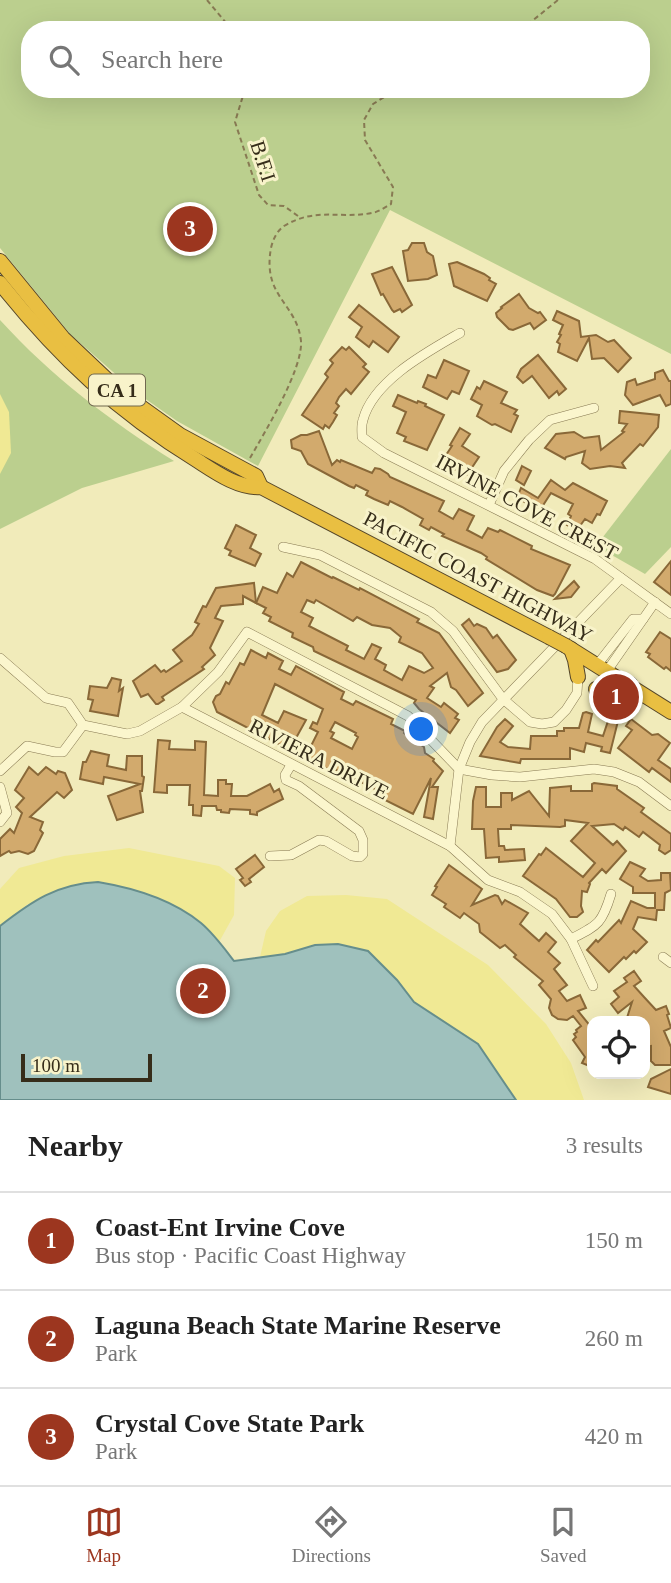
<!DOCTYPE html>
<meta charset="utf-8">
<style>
body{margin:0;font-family:Georgia,serif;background:#f2f2f2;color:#222}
.controls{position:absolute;right:21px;bottom:21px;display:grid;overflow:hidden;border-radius:14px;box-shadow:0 7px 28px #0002}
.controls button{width:63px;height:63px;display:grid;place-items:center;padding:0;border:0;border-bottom:2px solid #e0e0e0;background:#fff;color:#222;font:35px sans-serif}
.scale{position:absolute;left:21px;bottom:18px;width:131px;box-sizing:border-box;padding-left:7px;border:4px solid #362d1a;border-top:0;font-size:19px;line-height:24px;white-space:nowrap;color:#362d1a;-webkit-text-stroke:5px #f8f3ca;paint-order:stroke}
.you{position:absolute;left:422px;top:730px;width:24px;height:24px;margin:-18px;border:5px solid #fff;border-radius:50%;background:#1a73e8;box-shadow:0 0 0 10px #1a73e833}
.badge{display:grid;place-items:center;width:46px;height:46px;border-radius:50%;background:#9c361f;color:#fff;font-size:23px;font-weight:700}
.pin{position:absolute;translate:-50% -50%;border:4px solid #fff;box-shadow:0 2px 7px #0006}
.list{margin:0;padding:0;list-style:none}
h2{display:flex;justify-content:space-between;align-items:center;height:91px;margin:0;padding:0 28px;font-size:30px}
h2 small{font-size:23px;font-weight:400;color:#767676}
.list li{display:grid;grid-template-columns:46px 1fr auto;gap:21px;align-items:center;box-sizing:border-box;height:98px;padding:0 28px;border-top:2px solid #e0e0e0}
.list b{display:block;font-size:26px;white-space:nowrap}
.list p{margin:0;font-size:23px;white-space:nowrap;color:#767676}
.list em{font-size:23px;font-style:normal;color:#767676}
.icon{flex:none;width:38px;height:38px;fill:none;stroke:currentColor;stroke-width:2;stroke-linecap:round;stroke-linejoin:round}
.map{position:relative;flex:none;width:671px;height:1100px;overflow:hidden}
.search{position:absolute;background:#fff;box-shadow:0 7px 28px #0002;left:21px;right:21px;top:21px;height:77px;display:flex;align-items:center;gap:18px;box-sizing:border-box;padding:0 24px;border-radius:28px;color:#767676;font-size:26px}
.sheet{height:385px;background:#fff}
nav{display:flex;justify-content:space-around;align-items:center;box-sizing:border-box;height:98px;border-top:2px solid #e0e0e0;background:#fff;font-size:19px;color:#767676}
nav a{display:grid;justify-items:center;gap:4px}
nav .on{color:#9c361f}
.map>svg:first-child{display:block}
</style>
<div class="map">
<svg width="671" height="1100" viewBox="0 0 671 1100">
<rect width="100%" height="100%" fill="#f1ebba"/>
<!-- green -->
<g fill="#bbcf8e" fill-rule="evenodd">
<path d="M0,0H671V354L390,210L258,466L177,421L137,393L71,335L0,248ZM30,30H641V89H30Z"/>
<path d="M0,320C51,376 110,421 174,461L82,488L0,529Z"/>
<polygon points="671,449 671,547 645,574 596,546"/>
</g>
<!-- sand -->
<g fill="#f0e994">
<polygon points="0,394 9,412 11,453 0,474"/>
<polygon points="129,848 219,866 235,878 234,915 219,942 200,922 28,904 0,926 0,889 19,868 64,856"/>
<polygon points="346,895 387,899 488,965 546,1024 571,1063 584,1100 516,1100 478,1044 414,1002 397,980 355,947 338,944 315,945 285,954 260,957 266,931 280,911 307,896"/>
</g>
<!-- water -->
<path fill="#9fc1bd" stroke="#668e8c" stroke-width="2" d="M98,882C134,888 173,900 201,923C214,934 224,948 234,961L285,954L315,945L338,944L368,951L397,980L414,1002L478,1044L516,1100H0V926C32,901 57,884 98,882Z"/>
<!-- building -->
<g fill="#d2aa6d" stroke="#896838" stroke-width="2" fill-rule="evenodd">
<polygon points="412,243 424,243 427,252 433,256 437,275 428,279 408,281 403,251 408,250"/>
<polygon points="457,262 484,274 490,278 489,280 496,284 487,301 454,286 449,264"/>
<polygon points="392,267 412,305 402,312 400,309 394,312 392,310 383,294 381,295 372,274"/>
<polygon points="519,294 529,308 538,313 540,312 546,320 534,329 530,323 513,330 509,329 497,317 496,313 502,308 501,307"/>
<polygon points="359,305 399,337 388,352 373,341 369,347 356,337 362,327 349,317"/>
<polygon points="557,311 579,321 581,337 596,335 608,342 614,340 631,358 618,372 604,358 592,359 589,338 577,361 558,352 560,344 557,342 561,335 559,334 563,325 553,320"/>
<polygon points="342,347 346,350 349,347 366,364 363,367 369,372 351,394 346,389 339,397 336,403 339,406 334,413 337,415 333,422 329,428 325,425 323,429 302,415 328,377 325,374 333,363 330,360"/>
<polygon points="538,355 566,389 559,395 557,391 549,398 532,376 523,383 517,377 521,369"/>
<polygon points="444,360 469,371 459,394 452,391 447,399 423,387 428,375 436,378"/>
<polygon points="663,370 669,381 671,381 671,404 666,406 660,395 633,405 625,395 627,382 635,379 637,385 655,379 655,373"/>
<polygon points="484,381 507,392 501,403 517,410 514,414 518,416 511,432 495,424 492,425 477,416 482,405 471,399 477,387 480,389"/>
<polygon points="398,395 417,403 418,401 426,404 425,406 444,415 427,450 404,441 406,437 397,433 406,412 393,406"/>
<polygon points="620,411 659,415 658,427 643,446 640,444 622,463 625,468 610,466 590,469 582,463 585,451 566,457 565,459 545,448 556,434 574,432 584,438 599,436 601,450 624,432 622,431 627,424 619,423"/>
<polygon points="460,428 470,434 462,446 479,457 467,475 455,469 452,470 445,464 447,460 444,458 452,446 450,445"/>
<polygon points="319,431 332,465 337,460 340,462 341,460 372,473 375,468 380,469 388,474 390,477 444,501 439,511 453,519 459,509 474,516 467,530 482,538 488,528 498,532 500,530 532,546 531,549 570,565 555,594 553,596 537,590 486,559 487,557 481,553 442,536 444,534 431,527 429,530 420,525 423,519 402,507 390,501 388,505 374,499 366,495 368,491 356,485 354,488 349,486 308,464 301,451 292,448 291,440 301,435 307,435"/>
<polygon points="522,466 531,471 524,485 516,480"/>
<polygon points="551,480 565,490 573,483 607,501 600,515 597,514 592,523 585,519 577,530 567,525 571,516 568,514 573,504 551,493 540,510 517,498 521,488 538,498"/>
<polygon points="236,525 256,535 250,548 261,554 255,566 229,555 231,551 225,548"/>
<polygon points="671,561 671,595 654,582"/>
<path d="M301,562L332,578L333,577L359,590L360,588L419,619L417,622L439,633L483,693L468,706L456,690L451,687L447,673L430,686L434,688L427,698L441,707L444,703L458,714L455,718L459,720L450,733L419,709L414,703L416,700L314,651L313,647L292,637L293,633L269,621L271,617L263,613L266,608L256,603L263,587L277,593L287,573L293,577ZM307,600L314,603L316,600L353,621L357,617L372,625L390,628L401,637L399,642L422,653L433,668L424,673L409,666L402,680L384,670L386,665L375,659L381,648L372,644L364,659L346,650L348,646L309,626L313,618L301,612Z"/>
<polygon points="574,581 579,587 571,597 555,599"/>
<polygon points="254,583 256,603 243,596 243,604 221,606 215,618 223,621 210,648 215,655 202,667 204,669 162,697 164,700 158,704 156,704 148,694 141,697 133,681 155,665 161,672 164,670 166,672 182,661 173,650 192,635 199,624 195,622 203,606 206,607 216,588"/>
<polygon points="469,619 474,626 477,624 486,628 493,638 497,635 516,660 508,669 497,672 462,625"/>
<polygon points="660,632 671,639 671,671 666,667 664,669 648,657 650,654 646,652"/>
<path d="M251,650L266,658L268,653L283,661L279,669L291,675L296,666L344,692L341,699L353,705L356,701L393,719L391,724L405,731L404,733L424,747L425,753L434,759L433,761L443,771L432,787H438L433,819L424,817L431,778L413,814L375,795L377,790L355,779L356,774L342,767L340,772L330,767L329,770L217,712L213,702L216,696L220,694L226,682L229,684L240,663L244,665ZM275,684L323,709L317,724L313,722L310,728L318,732L311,746L296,738L306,720L284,711L278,723L262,715ZM335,722L356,733L355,735L358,737L352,749L331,738L334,733L330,731Z"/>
<polygon points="112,678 121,680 119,691 123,688 118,716 90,711 93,700 88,699 90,686 107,688"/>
<polygon points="586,712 592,714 588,732 603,736 609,718 618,721 610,753 601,751 602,747 586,743 584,752 570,748 570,759 521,759 520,763 480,756 497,727 505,719 513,726 500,742 508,747 530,749 531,736 557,736 557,731 564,731 564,728 579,728 583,713"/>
<polygon points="631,719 652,735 658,734 670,743 658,760 671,769 671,782 652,768 649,772 618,748 632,730 626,726"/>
<polygon points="158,740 170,741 169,749 195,750 195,741 206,742 204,795 218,796 218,780 226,780 226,784 232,784 231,796 247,796 270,784 274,792 279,789 283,799 257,812 257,815 250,814 250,810 230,809 229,813 221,812 221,810 217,810 216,806 202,806 201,816 193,815 193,805 189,805 190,785 167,785 167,793 154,792"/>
<polygon points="91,751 109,755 107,766 126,770 127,756 142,756 142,776 144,777 142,791 140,791 143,812 117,820 108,796 140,784 104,777 103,784 80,779 83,762 86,762"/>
<polygon points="29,767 38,775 46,767 56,774 58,771 65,773 72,790 64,798 57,792 30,817 43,822 40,830 43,833 34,851 28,854 19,851 11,853 9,851 0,856 0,839 10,829 14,833 22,813 16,807 24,798 15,790"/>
<polygon points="594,783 617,786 617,789 644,808 641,812 671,834 671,850 665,854 659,850 660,845 643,832 639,837 625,827 623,830 614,824 592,826 613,845 617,841 626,851 606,873 602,869 589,883 590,884 587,892 582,891 581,906 583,912 577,917 570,917 556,899 523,876 539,854 541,855 546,848 583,877 595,863 571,841 588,823 565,820 565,826 560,827 511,825 511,829 498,829 499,846 504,846 505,850 524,849 525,860 499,862 499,857 486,858 484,829 472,829 473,801 476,787 486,787 486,807 501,807 501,793 512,793 512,800 529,791 549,816 550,788 571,786 571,791 592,791 592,784"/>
<polygon points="255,855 264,867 249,879 251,882 245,886 240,880 243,878 236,869"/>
<polygon points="630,862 645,869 640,876 648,881 661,880 661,873 670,873 671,890 665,893 664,910 657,910 656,920 638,917 633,929 647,942 636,953 634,951 626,959 624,957 609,972 587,950 596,940 598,942 619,920 621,923 631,901 647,908 655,908 655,893 633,893 633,887 620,879"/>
<polygon points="449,865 482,889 472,905 495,895 498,896 502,904 505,900 528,913 520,924 539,941 546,933 556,942 548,952 560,963 554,969 567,985 559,991 567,1001 580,995 586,1008 578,1011 592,1028 592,1067 582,1063 585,1057 573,1040 576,1037 574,1034 577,1032 576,1030 581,1026 573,1016 567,1020 558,1019 552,1015 549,1008 551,999 539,985 543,981 514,957 516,955 505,945 500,948 480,932 479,924 464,913 460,918 444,907 446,904 432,895 437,887 435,886"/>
<polygon points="634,971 641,981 634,986 644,997 656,1010 666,1006 669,1014 667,1015 671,1028 664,1031 671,1047 671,1065 655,1065 651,1061 651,1046 646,1047 645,1043 645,1021 626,1021 632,1002 618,1013 611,1004 619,997 614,991 627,982 624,978"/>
<polygon points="671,1069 671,1094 648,1087 651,1079"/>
</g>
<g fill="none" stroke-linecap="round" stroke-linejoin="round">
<defs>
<g id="minor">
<path d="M460,333C427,352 373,381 363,420C361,425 362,432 362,437L384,453L595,559L671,614"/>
<polyline points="489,505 504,471 529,440 550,420 594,408"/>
<polyline points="283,547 320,555 431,612 453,631 503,699 530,722 542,724 554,722 566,710 577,693 578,677"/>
<polyline points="0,658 46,698 68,703 83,725 127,734 140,731 182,707 450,846 488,880 520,892 552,914 571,939 593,986"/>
<polyline points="597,665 633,619 643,619"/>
<polyline points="607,671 655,602"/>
<polyline points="182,707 218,672 247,632 408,716 459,769 492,775 520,777 594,769 614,772 639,782 671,806"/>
<polyline points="0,771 27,746 55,752 63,752 83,725"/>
<polyline points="0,787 7,813 0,822"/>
<polyline points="450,846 459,769 470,742 482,722 621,578"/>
<polyline points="270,856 291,855 319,840 326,841 352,856 360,857 363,854 363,840 359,831 299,786 286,780 285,775 291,765"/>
<path d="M571,939C598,925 602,924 611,894"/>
<polyline points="663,957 671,963"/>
</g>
<g id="highway">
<polyline points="0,261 63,338 120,392 180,435 256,476 261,487"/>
<path d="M0,283C59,357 117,411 198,461C215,472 239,489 261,487L549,637"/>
<polyline points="566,646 671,712"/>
<polyline points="571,649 575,660 578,677"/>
<polyline points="596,689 630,684"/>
</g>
</defs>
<!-- minor casing -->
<use href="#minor" stroke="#887a53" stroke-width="10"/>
<!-- highway casing -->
<use href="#highway" stroke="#554629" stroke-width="16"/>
<!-- path -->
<g stroke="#887a53" stroke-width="2" stroke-dasharray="5 3.5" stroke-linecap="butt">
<polyline points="207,0 232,30"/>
<polyline points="521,30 558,0"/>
<polyline points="245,89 235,122 259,195 268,205 284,206 298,216"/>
<path d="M250,458C265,432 303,369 301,341C297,303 262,297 271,248C273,239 277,231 284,226C315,207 340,219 372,213C379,212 385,207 391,204L393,187L365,140L364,120L373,104L397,89"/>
</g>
<!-- minor -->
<use href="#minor" stroke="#fbf6cd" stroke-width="9"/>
<!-- highway -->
<use href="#highway" stroke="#e9bf42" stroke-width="14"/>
<defs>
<polyline id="highway-bridge" points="549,637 566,646"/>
</defs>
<!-- highway-bridge casing -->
<use href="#highway-bridge" stroke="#554629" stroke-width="16" stroke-linecap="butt"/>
<!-- highway-bridge -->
<use href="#highway-bridge" stroke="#e9bf42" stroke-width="14"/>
</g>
<g text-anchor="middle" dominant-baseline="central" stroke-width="6" stroke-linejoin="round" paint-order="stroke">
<!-- shield labels -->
<rect fill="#f8f3ca" stroke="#70684f" stroke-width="2" x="89" y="374.5" width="56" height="31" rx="5"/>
<g font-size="19" font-weight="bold" fill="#362d1a">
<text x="117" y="390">CA 1</text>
</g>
<!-- street labels -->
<g font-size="21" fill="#362d1a" stroke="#f8f3ca">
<text transform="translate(263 161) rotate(72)">B.F.I</text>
<text transform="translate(527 507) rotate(28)">IRVINE COVE CREST</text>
<text transform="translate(478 577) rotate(28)">PACIFIC COAST HIGHWAY</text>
<text transform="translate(319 759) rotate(27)">RIVIERA DRIVE</text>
</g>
</g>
</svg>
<div class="controls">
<button><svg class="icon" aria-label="locate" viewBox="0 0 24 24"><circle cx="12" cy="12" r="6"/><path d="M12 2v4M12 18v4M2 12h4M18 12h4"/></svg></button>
</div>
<div class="scale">100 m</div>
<div class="you"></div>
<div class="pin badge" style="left:616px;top:697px">1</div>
<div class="pin badge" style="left:203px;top:991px">2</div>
<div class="pin badge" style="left:190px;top:229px">3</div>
<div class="search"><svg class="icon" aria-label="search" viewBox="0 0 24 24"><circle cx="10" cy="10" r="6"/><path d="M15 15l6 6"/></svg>Search here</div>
</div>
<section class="sheet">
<h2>Nearby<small>3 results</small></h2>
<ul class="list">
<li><span class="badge">1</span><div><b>Coast-Ent Irvine Cove</b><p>Bus stop · Pacific Coast Highway</p></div><em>150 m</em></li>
<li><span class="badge">2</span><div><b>Laguna Beach State Marine Reserve</b><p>Park</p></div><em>260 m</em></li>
<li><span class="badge">3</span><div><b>Crystal Cove State Park</b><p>Park</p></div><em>420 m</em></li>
</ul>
</section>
<nav>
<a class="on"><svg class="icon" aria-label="map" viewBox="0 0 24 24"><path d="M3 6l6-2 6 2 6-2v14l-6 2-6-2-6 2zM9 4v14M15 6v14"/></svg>Map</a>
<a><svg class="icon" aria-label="directions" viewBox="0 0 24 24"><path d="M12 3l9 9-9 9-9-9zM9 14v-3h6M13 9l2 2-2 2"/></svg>Directions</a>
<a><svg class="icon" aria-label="saved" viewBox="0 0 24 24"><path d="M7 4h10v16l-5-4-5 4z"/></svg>Saved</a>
</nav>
